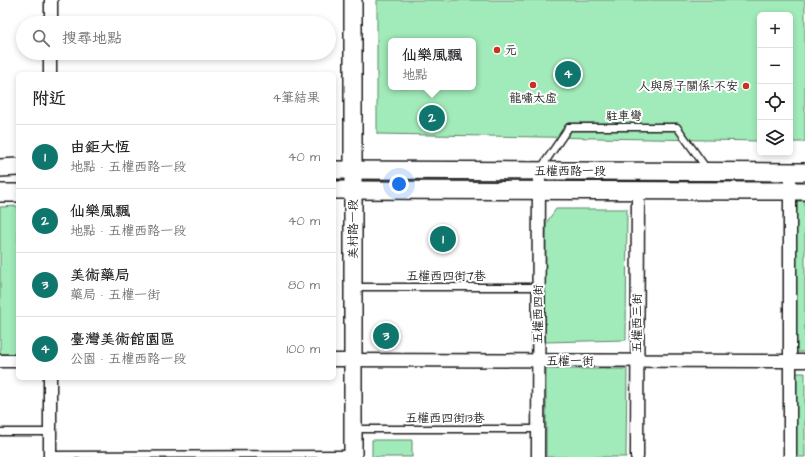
<!DOCTYPE html>
<html lang="zh-TW">
<meta charset="utf-8">
<style>
body{margin:0;font-family:"Architects Daughter","LXGW WenKai TC",sans-serif;background:#f6f6f6;color:#202124}
.controls{position:absolute;right:12px;top:12px;display:grid;overflow:hidden;border-radius:6px;box-shadow:0 2px 6px #0003}
.controls button{width:36px;height:36px;display:grid;place-items:center;padding:0;border:0;border-bottom:1px solid #e0e0e0;background:#fff;color:#202124;font:20px sans-serif}
.you{position:absolute;left:399px;top:184px;width:14px;height:14px;margin:-10px;border:3px solid #fff;border-radius:50%;background:#1a73e8;box-shadow:0 0 0 6px #1a73e833}
.badge{display:grid;place-items:center;width:26px;height:26px;border-radius:50%;background:#0f766e;color:#fff;font-size:13px;font-weight:700}
.pin{position:absolute;translate:-50% -50%;border:2px solid #fff;box-shadow:0 1px 4px #0006}
.popup{position:absolute;left:388px;top:38px;width:88px;height:52px;box-sizing:border-box;display:grid;place-content:center;border-radius:6px;background:#fff;filter:drop-shadow(0 1px 3px #0005);font-size:13px;white-space:nowrap;color:#757577}
.popup b{font-size:15px;color:#202124}
.popup::after{content:'';position:absolute;left:50%;top:100%;margin-left:-8px;border:8px solid transparent;border-top-color:#fff}
.list{margin:0;padding:0;list-style:none}
h2{display:flex;justify-content:space-between;align-items:center;height:52px;margin:0;padding:0 16px;font-size:17px}
h2 small{font-size:13px;font-weight:400;color:#757577}
.list li{display:grid;grid-template-columns:26px 1fr auto;gap:12px;align-items:center;box-sizing:border-box;height:64px;padding:0 16px;border-top:1px solid #e0e0e0}
.list b{display:block;font-size:15px;white-space:nowrap}
.list p{margin:0;font-size:13px;white-space:nowrap;color:#757577}
.list em{font-size:13px;font-style:normal;color:#757577}
.icon{flex:none;width:22px;height:22px;fill:none;stroke:currentColor;stroke-width:2;stroke-linecap:round;stroke-linejoin:round}
.map{position:relative;flex:none;width:805px;height:457px;overflow:hidden}
.search{position:absolute;background:#fff;box-shadow:0 2px 6px #0003;left:16px;top:16px;width:320px;height:44px;display:flex;align-items:center;gap:10px;box-sizing:border-box;padding:0 14px;border-radius:22px;color:#757577;font-size:15px}
.panel{position:absolute;background:#fff;box-shadow:0 2px 6px #0003;left:16px;top:72px;width:320px;height:308px;border-radius:6px}
.map>svg:first-child{display:block}
</style>
<div class="map">
<svg width="805" height="457" viewBox="0 0 805 457">
<rect width="100%" height="100%" fill="#fff"/>
<filter id="ink" filterUnits="userSpaceOnUse"><feTurbulence type="fractalNoise" baseFrequency=".025" numOctaves="2"/><feDisplacementMap in="SourceGraphic" scale="8" xChannelSelector="R" yChannelSelector="G"/><feConvolveMatrix kernelMatrix="1 2 1 2 8 2 1 2 1" color-interpolation-filters="sRGB"/></filter>
<g filter="url(#ink)">
<!-- green -->
<g fill="#a1eab9" stroke="#5e836a" fill-rule="evenodd">
<path d="M377,0H805V142H790V15H760V141L377,134ZM391,41H473V87H391Z"/>
<polygon points="792,201 805,201 805,352 793,352"/>
<polygon points="18,206 18,354 0,354 0,207"/>
<polygon points="556,209 627,209 626,340 545,342 546,223"/>
<polygon points="546,369 627,369 626,457 546,457"/>
<polygon points="795,373 805,373 805,457 796,457"/>
<rect x="372" y="440" width="40" height="17"/>
</g>
<g fill="none" stroke-linecap="round" stroke-linejoin="round">
<defs>
<g id="lane">
<polyline points="541,168 569,127 677,127 707,169"/>
<polyline points="355,287 538,287"/>
<polyline points="354,429 538,429"/>
<polyline points="0,432 50,432"/>
<polyline points="50,455 352,454"/>
</g>
<g id="street">
<polyline points="51,23 51,0"/>
<polyline points="50,74 50,53"/>
<polyline points="334,360 805,361"/>
<polyline points="0,361 18,361"/>
<polyline points="50,378 50,457"/>
<polyline points="538,457 539,170"/>
<polyline points="637,457 638,190"/>
<polyline points="790,457 790,172"/>
</g>
<g id="secondary">
<polyline points="353,0 353,457"/>
<polyline points="0,168 18,167"/>
<polyline points="334,170 805,172"/>
<polyline points="334,190 805,191"/>
<polyline points="0,193 18,193"/>
</g>
</defs>
<!-- lane casing -->
<use href="#lane" stroke="#1c1c1c" stroke-width="9"/>
<!-- street casing -->
<use href="#street" stroke="#1c1c1c" stroke-width="15"/>
<!-- secondary casing -->
<use href="#secondary" stroke="#1c1c1c" stroke-width="20"/>
<!-- lane -->
<use href="#lane" stroke="#fff" stroke-width="6"/>
<!-- street -->
<use href="#street" stroke="#fff" stroke-width="12"/>
<!-- secondary -->
<use href="#secondary" stroke="#fff" stroke-width="17"/>
</g>
</g>
<!-- markers -->
<g fill="#c8321e" stroke="#fff" stroke-width="1.5">
<circle cx="497" cy="50" r="4"/>
<circle cx="533" cy="85" r="4"/>
<circle cx="746" cy="86" r="4"/>
</g>
<g text-anchor="middle" dominant-baseline="central" stroke-width="4" stroke-linejoin="round" paint-order="stroke">
<!-- poi labels -->
<g font-size="12" fill="#1c1c1c" stroke="#fff" text-anchor="start">
<text x="505" y="50">元</text>
<text x="738" y="86" text-anchor="end">人與房子關係-不安</text>
<text x="533" y="98" text-anchor="middle">龍嘯太虛</text>
</g>
<!-- street labels -->
<g font-size="12" fill="#1c1c1c" stroke="#fff">
<text x="624" y="116">駐車彎</text>
<text x="570" y="171">五權西路一段</text>
<text transform="translate(353 229) rotate(-90)">美村路一段</text>
<text x="446" y="276">五權西四街7巷</text>
<text transform="translate(538 314) rotate(-90)">五權西四街</text>
<text transform="translate(637 323) rotate(-90)">五權西三街</text>
<text x="570" y="361">五權一街</text>
<text x="445" y="418">五權西四街13巷</text>
</g>
</g>
</svg>
<div class="controls">
<button>+</button>
<button>−</button>
<button><svg class="icon" aria-label="locate" viewBox="0 0 24 24"><circle cx="12" cy="12" r="6"/><path d="M12 2v4M12 18v4M2 12h4M18 12h4"/></svg></button>
<button><svg class="icon" aria-label="layers" viewBox="0 0 24 24"><path d="M12 4l9 5-9 5-9-5zM3 14l9 5 9-5"/></svg></button>
</div>
<div class="you"></div>
<div class="pin badge" style="left:443px;top:239px">1</div>
<div class="pin badge" style="left:432px;top:118px">2</div>
<div class="popup"><b>仙樂風飄</b>地點</div>
<div class="pin badge" style="left:386px;top:336px">3</div>
<div class="pin badge" style="left:568px;top:74px">4</div>
<div class="search"><svg class="icon" aria-label="search" viewBox="0 0 24 24"><circle cx="10" cy="10" r="6"/><path d="M15 15l6 6"/></svg>搜尋地點</div>
<section class="panel">
<h2>附近<small>4筆結果</small></h2>
<ul class="list">
<li><span class="badge">1</span><div><b>由鉅大恆</b><p>地點 · 五權西路一段</p></div><em>40 m</em></li>
<li><span class="badge">2</span><div><b>仙樂風飄</b><p>地點 · 五權西路一段</p></div><em>40 m</em></li>
<li><span class="badge">3</span><div><b>美術藥局</b><p>藥局 · 五權一街</p></div><em>80 m</em></li>
<li><span class="badge">4</span><div><b>臺灣美術館園區</b><p>公園 · 五權西路一段</p></div><em>100 m</em></li>
</ul>
</section>
</div>
